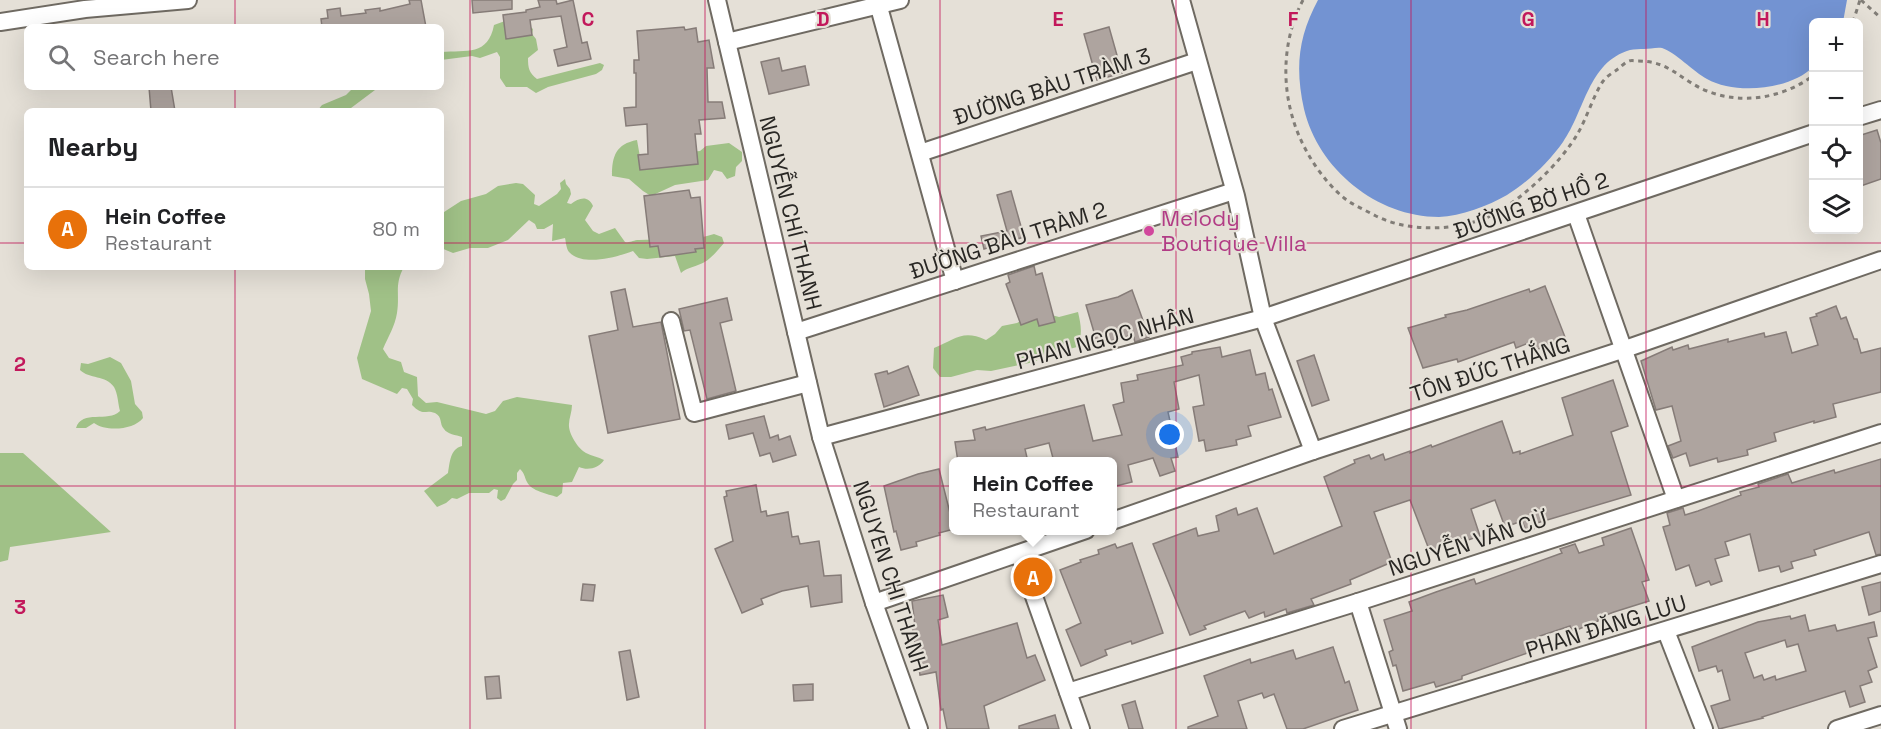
<!DOCTYPE html>
<meta charset="utf-8">
<style>
body{margin:0;font-family:"Space Grotesk",sans-serif;background:#f6f6f6;color:#202124}
.controls{position:absolute;right:18px;top:18px;display:grid;overflow:hidden;border-radius:9px;box-shadow:0 6px 24px #0002}
.controls button{width:54px;height:54px;display:grid;place-items:center;padding:0;border:0;border-bottom:2px solid #e0e0e0;background:#fff;color:#202124;font:30px sans-serif}
.you{position:absolute;left:1170px;top:435px;width:21px;height:21px;margin:-15px;border:4px solid #fff;border-radius:50%;background:#1a73e8;box-shadow:0 0 0 9px #1a73e833}
.badge{display:grid;place-items:center;width:39px;height:39px;border-radius:50%;background:#9e196a;color:#fff;font-size:20px;font-weight:700}
.pin{position:absolute;translate:-50% -50%;border:3px solid #fff;box-shadow:0 2px 6px #0006}
.popup{position:absolute;left:949px;top:457px;width:168px;height:78px;box-sizing:border-box;display:grid;place-content:center;border-radius:9px;background:#fff;filter:drop-shadow(0 2px 4px #0005);font-size:20px;white-space:nowrap;color:#757577}
.popup b{font-size:22px;color:#202124}
.popup::after{content:'';position:absolute;left:50%;top:100%;margin-left:-12px;border:12px solid transparent;border-top-color:#fff}
.list{margin:0;padding:0;list-style:none}
h2{display:flex;justify-content:space-between;align-items:center;height:78px;margin:0;padding:0 24px;font-size:26px}
h2 small{font-size:20px;font-weight:400;color:#757577}
.list li{display:grid;grid-template-columns:39px 1fr auto;gap:18px;align-items:center;box-sizing:border-box;height:84px;padding:0 24px;border-top:2px solid #e0e0e0}
.list b{display:block;font-size:22px;white-space:nowrap}
.list p{margin:0;font-size:20px;white-space:nowrap;color:#757577}
.list em{font-size:20px;font-style:normal;color:#757577}
.icon{flex:none;width:33px;height:33px;fill:none;stroke:currentColor;stroke-width:2;stroke-linecap:round;stroke-linejoin:round}
.map{position:relative;flex:none;width:1881px;height:729px;overflow:hidden}
.search{position:absolute;background:#fff;box-shadow:0 6px 24px #0002;left:24px;top:24px;width:420px;height:66px;display:flex;align-items:center;gap:15px;box-sizing:border-box;padding:0 21px;border-radius:9px;color:#757577;font-size:22px}
.panel{position:absolute;background:#fff;box-shadow:0 6px 24px #0002;left:24px;top:108px;width:420px;height:162px;border-radius:9px}
.map>svg:first-child{display:block}
</style>
<div class="map">
<svg width="1881" height="729" viewBox="0 0 1881 729">
<rect width="100%" height="100%" fill="#e5e0d7"/>
<!-- green -->
<g fill="#a0c187">
<path d="M505,21H523L533,29L532,34L536,39L538,50L528,58C528,68 529,73 537,79L600,63L604,65L602,70L596,74L548,87L536,93L527,87H506L500,78V57L497,52L480,58L472,56L441,60V52C467,50 488,56 494,25Z"/>
<polygon points="354,87 379,87 347,111 317,111 322,105 346,95"/>
<path d="M637,140L640,157L700,151L706,146L729,143L742,152V161L736,167L735,176L727,179L722,172L714,170L708,180L675,185L651,196L643,191L629,179L612,176C612,156 616,144 637,140Z"/>
<path d="M565,179L566,184L570,189L571,194L567,203L571,204C579,198 588,195 593,206L585,220L593,231L599,234L615,228L625,242C631,243 633,240 639,240C664,239 690,242 714,234L722,237L724,243C716,252 710,261 698,265C691,268 687,268 681,273L675,256L647,259L639,258L633,251C617,257 583,267 569,252C566,248 566,242 565,238L552,241L553,224L544,229H537L535,224L529,220L508,240L488,248H470L453,253L441,248V214L461,201L486,194L498,186L516,183L523,184L535,195L534,204L539,206L557,194L561,189L560,183Z"/>
<path d="M365,267H404C394,285 400,294 397,313C395,326 388,337 383,349L389,358L401,362L404,372L417,377L418,396L426,403L437,402L486,414L495,411L503,401L517,397L572,405C572,412 569,418 569,424C568,433 578,449 586,453C592,456 598,457 604,460C599,468 588,471 579,467L572,482L563,483L562,493L557,497C548,494 531,491 527,482C524,476 525,474 520,469L517,473V480L513,484L505,499L501,501L497,498L498,490L494,489L489,493H469L457,499L452,498L446,503L437,507L424,491L448,473C450,462 450,449 462,446V437C456,435 447,434 444,429C439,424 443,417 435,413C424,409 424,417 412,405L413,399L407,389L402,388L397,394L362,379L357,358L371,311L369,294L365,279Z"/>
<path d="M1078,312C1081,325 1083,335 1077,347L1047,355L1034,362L991,371L977,370L951,377H940L933,368L934,348C955,340 962,329 986,340L995,334L1002,326L1017,323L1029,316L1044,313L1059,317Z"/>
<path d="M110,357L121,363L131,381L135,404L142,412L143,418C134,430 106,432 94,423L86,428H76C82,409 108,423 120,411C118,404 118,394 114,387C106,375 89,379 80,370L81,363L88,364Z"/>
<polygon points="0,453 23,453 111,532 10,547 8,560 0,562"/>
</g>
<!-- water -->
<path fill="#7393d2" d="M1318,0H1847L1843,22H1814L1813,67C1790,90 1735,95 1707,79C1694,72 1675,52 1662,48C1657,47 1649,49 1644,49C1640,49 1634,49 1630,50C1588,62 1585,111 1563,142C1549,162 1528,182 1507,195C1488,206 1461,216 1439,217C1377,217 1318,169 1304,109C1295,68 1298,37 1318,0Z"/>
<!-- building -->
<g fill="#aea49f" stroke="#867c78" stroke-width="1.5" fill-rule="evenodd">
<polygon points="409,0 421,0 426,27 322,27 321,19 328,18 327,10 340,8 341,16 366,13 365,10 380,8 380,11 410,4"/>
<polygon points="472,0 512,0 512,9 473,13"/>
<polygon points="538,0 556,0 557,4 573,0 582,43 587,42 591,59 558,66 554,50 567,47 561,16 530,20 532,35 506,39 503,15 526,12 526,10 540,7"/>
<polygon points="684,27 685,30 696,28 698,42 709,40 714,68 707,68 708,102 722,102 725,118 699,120 701,134 695,134 698,164 640,170 638,155 648,154 647,124 626,126 624,108 636,107 636,73 634,73 634,60 639,60 637,31"/>
<polygon points="1109,27 1122,73 1097,80 1084,34"/>
<polygon points="779,58 782,71 805,66 809,85 769,94 761,62"/>
<polygon points="149,87 171,87 175,111 151,111"/>
<polygon points="1877,130 1881,143 1881,179 1858,187 1858,136"/>
<polygon points="689,190 691,198 700,197 704,248 695,249 696,252 660,257 658,246 650,247 644,196"/>
<polygon points="1011,191 1024,237 984,249 981,236 1007,231 997,195"/>
<polygon points="1034,266 1036,275 1042,273 1055,322 1039,326 1037,319 1021,325 1006,284 1010,282 1008,275"/>
<polygon points="1545,286 1565,337 1534,351 1531,342 1516,348 1514,342 1458,362 1457,359 1423,368 1408,328 1446,317 1445,315 1467,310 1529,289 1530,292"/>
<polygon points="625,289 633,327 661,322 680,419 608,433 589,336 618,330 611,292"/>
<polygon points="1132,290 1149,337 1135,342 1133,335 1099,344 1098,339 1096,339 1086,305 1118,297"/>
<polygon points="727,298 732,320 720,323 736,391 707,399 690,330 684,331 679,309"/>
<polygon points="1836,306 1841,319 1846,317 1854,339 1857,339 1861,353 1881,348 1881,392 1833,404 1836,417 1814,423 1814,421 1774,433 1776,441 1747,450 1748,455 1718,462 1717,458 1690,466 1686,453 1673,458 1668,446 1681,441 1672,406 1656,410 1641,361 1672,347 1673,350 1688,345 1689,349 1728,339 1728,342 1764,333 1765,337 1786,332 1792,353 1818,345 1810,318 1817,316 1816,314"/>
<polygon points="1220,347 1222,357 1250,350 1256,375 1265,373 1269,390 1272,389 1281,417 1248,426 1251,436 1236,440 1237,445 1206,451 1204,440 1199,441 1193,407 1204,405 1199,375 1174,382 1179,409 1168,412 1178,457 1171,458 1175,471 1160,476 1153,458 1128,465 1132,482 1116,486 1115,478 1113,478 1113,462 1054,462 1049,443 1025,449 1028,462 958,462 955,442 975,440 973,430 985,427 986,430 1084,405 1093,441 1122,435 1113,405 1124,402 1121,383 1138,380 1137,375 1183,365 1181,357 1192,354 1192,352"/>
<polygon points="1314,355 1329,400 1312,406 1297,361"/>
<polygon points="908,366 919,395 884,407 875,374 887,371 888,374"/>
<polygon points="1613,380 1628,426 1611,432 1631,495 1537,523 1539,527 1526,531 1522,521 1505,527 1495,500 1471,509 1480,536 1468,540 1467,536 1430,552 1410,500 1374,512 1392,562 1350,580 1351,584 1311,599 1314,605 1287,613 1286,609 1265,617 1264,612 1249,618 1245,611 1204,626 1206,629 1190,635 1153,544 1196,528 1198,536 1219,531 1216,516 1236,508 1238,515 1257,508 1274,554 1342,526 1324,477 1355,463 1354,460 1369,455 1371,459 1383,454 1385,460 1410,451 1410,453 1431,445 1432,447 1502,421 1513,453 1520,451 1520,454 1573,435 1562,398"/>
<polygon points="764,416 770,438 778,435 779,440 790,436 796,455 773,462 770,453 760,456 753,433 729,439 726,425"/>
<polygon points="1881,459 1881,554 1876,555 1869,532 1814,550 1816,555 1791,562 1793,568 1781,572 1779,566 1759,571 1750,534 1725,542 1729,555 1715,559 1722,581 1711,585 1709,581 1696,586 1689,565 1676,570 1663,527 1670,525 1667,513 1683,508 1685,515 1698,511 1741,495 1740,492 1759,487 1758,484 1788,474 1792,483 1834,470 1835,473"/>
<polygon points="939,469 954,529 939,533 940,535 916,542 917,546 901,550 896,531 894,532 884,486 918,474"/>
<polygon points="756,485 761,512 766,511 767,516 788,512 792,537 798,536 800,544 819,541 824,576 841,575 842,602 811,607 808,586 782,591 761,599 763,604 742,613 715,549 733,541 724,497 727,496 726,491"/>
<polygon points="1631,528 1649,580 1642,582 1649,601 1614,612 1598,618 1598,621 1572,632 1570,626 1540,636 1541,639 1530,643 1533,651 1462,676 1462,679 1436,687 1434,682 1403,691 1396,665 1393,666 1389,652 1393,650 1384,620 1412,611 1409,602 1436,592 1474,579 1476,584 1562,553 1560,549 1575,544 1579,553 1604,545 1602,538"/>
<polygon points="1132,543 1163,633 1132,644 1131,641 1105,650 1107,655 1081,666 1066,630 1081,623 1060,570 1081,562 1080,560 1099,554 1098,550 1115,544 1117,548"/>
<polygon points="1881,582 1881,611 1869,615 1862,587"/>
<polygon points="583,584 595,585 593,601 581,600"/>
<polygon points="943,595 948,617 938,620 942,645 1017,623 1027,658 1035,655 1045,680 984,706 989,729 947,729 943,709 941,710 936,672 920,675 912,626 915,626 912,601"/>
<path d="M1805,615L1809,631L1835,625L1837,631L1874,622L1877,636L1868,638L1877,667L1868,671L1872,682L1860,686L1865,702L1850,707L1845,691L1762,717L1763,718L1719,729L1711,706L1730,700L1722,670L1718,672L1716,666L1699,671L1692,647L1758,622L1790,616L1791,619ZM1785,640L1787,647L1798,644L1806,671L1776,680L1775,676L1764,680L1762,675L1754,678L1745,653Z"/>
<polygon points="1333,647 1345,683 1349,681 1358,710 1303,729 1287,729 1274,694 1264,698 1262,693 1238,701 1247,729 1188,729 1188,727 1218,716 1204,676 1250,659 1251,663 1293,650 1296,659"/>
<polygon points="630,650 639,697 627,700 619,652"/>
<polygon points="499,676 501,698 487,699 485,677"/>
<polygon points="813,684 813,700 794,701 793,685"/>
<polygon points="1135,701 1143,729 1129,729 1122,705"/>
<polygon points="1055,715 1059,729 1019,729 1019,726"/>
</g>
<g fill="none" stroke-linecap="round" stroke-linejoin="round">
<defs>
<g id="minor">
<polyline points="717,0 821,437 874,603 919,729"/>
<polyline points="877,0 955,281"/>
<polyline points="1181,0 1236,196 1263,318 1313,451"/>
<polyline points="0,22 85,9 188,0"/>
<polyline points="727,42 900,0"/>
<polyline points="1858,117 1881,110"/>
<polyline points="920,153 1197,61"/>
<polyline points="1576,214 1676,499"/>
<polyline points="671,321 694,413 808,383"/>
<polyline points="796,332 1234,191"/>
<polyline points="821,437 1263,318 1814,133"/>
<polyline points="1112,521 1313,451 1625,349 1881,260"/>
<polyline points="1019,554 1081,729"/>
<polyline points="1358,602 1398,729"/>
<polyline points="874,603 1086,530"/>
<polyline points="1666,631 1704,729"/>
<polyline points="1068,692 1358,602 1881,433"/>
<polyline points="1343,729 1881,564"/>
<polyline points="1837,729 1881,715"/>
</g>
</defs>
<!-- minor casing -->
<use href="#minor" stroke="#6f6a62" stroke-width="20"/>
<!-- path -->
<g stroke="#817d77" stroke-width="3" stroke-dasharray="4.5 4.5" stroke-linecap="butt">
<path d="M1303,0C1284,36 1281,80 1293,119C1301,147 1321,179 1344,198C1353,205 1365,210 1376,216C1408,232 1453,231 1486,218C1518,204 1561,163 1578,133C1586,120 1596,89 1604,80C1607,76 1614,72 1618,69C1621,67 1625,62 1629,61C1632,60 1635,61 1638,61C1670,61 1680,80 1707,91C1742,105 1784,98 1814,75"/>
<polyline points="1861,0 1881,18"/>
<polyline points="1853,22 1860,0"/>
</g>
<!-- minor -->
<use href="#minor" stroke="#fff" stroke-width="16"/>
</g>
<!-- grid -->
<path fill="none" stroke="#c2185b" stroke-width="1.5" stroke-opacity="0.55" d="M235,0V27M470,0V729M705,0V729M940,0V729M1176,0V729M1411,0V729M1646,0V729M235,87V111M0,243H27M441,243H1881M235,267V729M0,486H1881"/>
<!-- markers -->
<circle fill="#d1479c" stroke="#e5e0d7" stroke-width="2" cx="1149" cy="231" r="6"/>
<g text-anchor="middle" dominant-baseline="central" stroke-width="4.5" stroke-linejoin="round" paint-order="stroke">
<!-- street labels -->
<g font-size="22" fill="#292724" stroke="#e5e0d7">
<text transform="translate(1052 86) rotate(-18)">ĐƯỜNG BÀU TRÀM 3</text>
<text transform="translate(1531 205) rotate(-19)">ĐƯỜNG BỜ HỒ 2</text>
<text transform="translate(791 213) rotate(76)">NGUYỄN CHÍ THANH</text>
<text transform="translate(1008 240) rotate(-18)">ĐƯỜNG BÀU TRÀM 2</text>
<text transform="translate(1105 338) rotate(-15)">PHAN NGỌC NHÂN</text>
<text transform="translate(1490 369) rotate(-18)">TÔN ĐỨC THẮNG</text>
<text transform="translate(1468 543) rotate(-18)">NGUYỄN VĂN CỪ</text>
<text transform="translate(891 576) rotate(72)">NGUYEN CHI THANH</text>
<text transform="translate(1606 626) rotate(-17)">PHAN ĐĂNG LƯU</text>
</g>
<!-- hotel labels -->
<g font-size="22" fill="#b23c85" stroke="#e5e0d7" text-anchor="start">
<text x="1161" y="218">Melody<tspan x="1161" dy="25">Boutique Villa</tspan></text>
</g>
</g>
<g font-size="20" text-anchor="middle" font-weight="bold" fill="#c2185b" stroke="#e5e0d7" stroke-width="4.5" stroke-linejoin="round" paint-order="stroke">
<text x="588" y="26">C</text>
<text x="823" y="26">D</text>
<text x="1058" y="26">E</text>
<text x="1293" y="26">F</text>
<text x="1528" y="26">G</text>
<text x="1763" y="26">H</text>
<text x="20" y="371">2</text>
<text x="20" y="614">3</text>
</g>
</svg>
<div class="controls">
<button>+</button>
<button>−</button>
<button><svg class="icon" aria-label="locate" viewBox="0 0 24 24"><circle cx="12" cy="12" r="6"/><path d="M12 2v4M12 18v4M2 12h4M18 12h4"/></svg></button>
<button><svg class="icon" aria-label="layers" viewBox="0 0 24 24"><path d="M12 4l9 5-9 5-9-5zM3 14l9 5 9-5"/></svg></button>
</div>
<div class="you"></div>
<div class="pin badge" style="left:1033px;top:577px;background:#e8710a">A</div>
<div class="popup"><b>Hein Coffee</b>Restaurant</div>
<div class="search"><svg class="icon" aria-label="search" viewBox="0 0 24 24"><circle cx="10" cy="10" r="6"/><path d="M15 15l6 6"/></svg>Search here</div>
<section class="panel">
<h2>Nearby<small></small></h2>
<ul class="list">
<li><span class="badge" style="background:#e8710a">A</span><div><b>Hein Coffee</b><p>Restaurant</p></div><em>80 m</em></li>
</ul>
</section>
</div>
